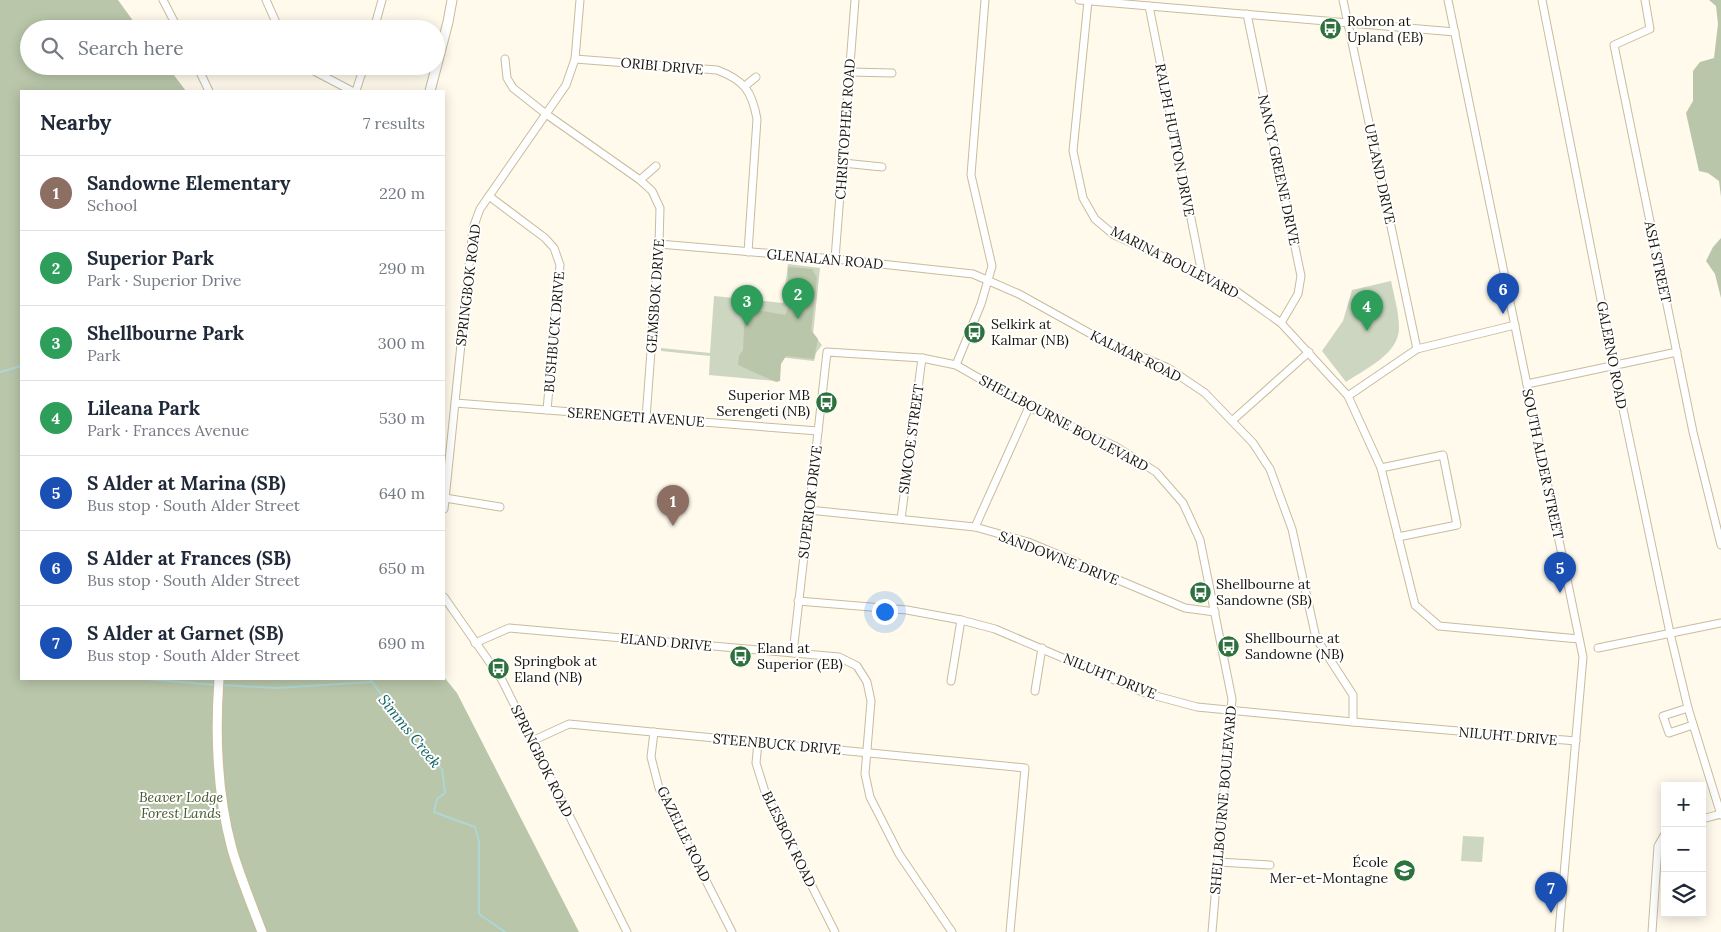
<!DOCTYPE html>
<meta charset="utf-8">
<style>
body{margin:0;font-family:Lora,serif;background:#f2f2f3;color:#1f2937}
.controls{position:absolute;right:15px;bottom:15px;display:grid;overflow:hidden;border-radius:0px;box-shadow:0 2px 12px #0003}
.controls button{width:45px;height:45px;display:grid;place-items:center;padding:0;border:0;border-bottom:1px solid #e0e1e3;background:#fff;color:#1f2937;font:25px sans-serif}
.you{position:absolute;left:884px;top:611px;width:18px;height:18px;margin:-12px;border:4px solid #fff;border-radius:50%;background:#1a73e8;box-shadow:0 0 0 8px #1a73e833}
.badge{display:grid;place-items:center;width:32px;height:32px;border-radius:50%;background:#0b8043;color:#fff;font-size:16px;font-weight:700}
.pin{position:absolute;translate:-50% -41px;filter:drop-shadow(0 1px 2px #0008)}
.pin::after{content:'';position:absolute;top:26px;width:18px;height:15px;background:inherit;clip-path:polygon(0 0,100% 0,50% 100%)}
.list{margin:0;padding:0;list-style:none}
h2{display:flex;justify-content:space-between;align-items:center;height:65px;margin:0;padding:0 20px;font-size:21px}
h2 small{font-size:16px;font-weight:400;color:#747a83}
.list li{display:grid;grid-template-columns:32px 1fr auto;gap:15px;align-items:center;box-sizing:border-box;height:75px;padding:0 20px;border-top:1px solid #e0e1e3}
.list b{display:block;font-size:19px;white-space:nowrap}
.list p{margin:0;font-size:16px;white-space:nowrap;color:#747a83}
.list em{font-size:16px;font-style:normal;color:#747a83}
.icon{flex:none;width:28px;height:28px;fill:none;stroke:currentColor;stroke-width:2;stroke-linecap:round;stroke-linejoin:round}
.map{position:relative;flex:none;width:1721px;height:932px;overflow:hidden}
.search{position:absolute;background:#fff;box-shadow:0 2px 12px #0003;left:20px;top:20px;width:425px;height:55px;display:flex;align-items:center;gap:12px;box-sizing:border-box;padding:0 18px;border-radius:28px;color:#747a83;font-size:19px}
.panel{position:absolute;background:#fff;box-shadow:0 2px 12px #0003;left:20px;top:90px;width:425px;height:590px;border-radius:0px}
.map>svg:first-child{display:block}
</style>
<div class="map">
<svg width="1721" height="932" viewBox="0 0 1721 932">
<rect width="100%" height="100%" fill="#fffaec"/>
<!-- green -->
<g fill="#ccd6c1">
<polygon points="788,264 820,268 813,334 822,345 816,353 814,361 778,357 775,381 709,375 710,356 661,351 661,348 710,353 714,296 783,303"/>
<path d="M1391,281C1394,296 1399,312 1399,328C1399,354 1365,369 1346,382L1322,351L1343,321L1352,290Z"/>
<polygon points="1463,836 1484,837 1482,862 1461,861"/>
</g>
<!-- forest -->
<g fill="#b9c6a9">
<polygon points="0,0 118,0 139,29 29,29 29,66 167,66 186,91 21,91 21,679 444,679 444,677 457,693 579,932 0,932"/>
<polygon points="1709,0 1721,0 1721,197 1719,181 1708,173 1699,171 1686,113 1693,101 1693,71 1700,62 1714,58 1718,24 1716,6"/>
<polygon points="1721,238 1721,298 1715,274 1706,261 1713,247"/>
<polygon points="788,267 812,269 817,278 811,330 818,339 814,359 786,356 781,364 780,381 776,382 738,365 739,356 743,350 745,308 785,315 788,309"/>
</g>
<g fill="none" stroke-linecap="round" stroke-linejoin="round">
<!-- stream -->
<g stroke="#add7d6" stroke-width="2">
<polyline points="0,372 21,366"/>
<polyline points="146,679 216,685"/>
<polyline points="370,679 416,743 442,769 445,793 437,799 434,812 475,827 479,841 479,914 505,932"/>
<polyline points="221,685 276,688 371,682"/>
</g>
<defs>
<g id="minor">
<polyline points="163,0 178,29"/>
<polyline points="266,0 279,29"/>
<polyline points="1079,0 1455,32"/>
<polyline points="1343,0 1417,349"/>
<polyline points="1448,0 1583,657 1559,932"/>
<polyline points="1542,0 1614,366 1670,633 1688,708 1721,815"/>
<polyline points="1645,0 1650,29 1614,45 1693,432 1721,545"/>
<polyline points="1088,1 1073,151 1083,198 1095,219 1114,235 1202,274 1236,291 1281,323 1348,396 1381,468 1415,605 1439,626 1579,639"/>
<polyline points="1149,6 1202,274"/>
<polyline points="1247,14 1301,276 1298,294 1281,323"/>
<polyline points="374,29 382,0"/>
<polyline points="505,59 507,78 513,88 546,114 640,180 652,191 660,208 659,244 646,418"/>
<path d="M575,59L717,70C744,80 752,91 757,119L748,252"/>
<polyline points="197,66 209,91"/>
<polyline points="308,66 312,70 352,91"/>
<polyline points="850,72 892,73"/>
<polyline points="745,86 756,77"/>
<polyline points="356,91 364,66"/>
<polyline points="843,163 882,167"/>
<polyline points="640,180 656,166"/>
<polyline points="489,196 545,238 554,248 560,265 547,410"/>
<polyline points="659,244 835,259 973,274 1019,294 1100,339 1168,368 1205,393 1253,443 1270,469 1292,529 1316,638 1353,695 1353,722"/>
<polyline points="835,259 855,0"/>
<polyline points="956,365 981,304 992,266 971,175 985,0"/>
<polyline points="1527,384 1677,352"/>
<polyline points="1348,396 1417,349 1515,325"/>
<polyline points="455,403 818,431"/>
<polyline points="1233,420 1309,352"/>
<polyline points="1381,468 1443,455 1457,525 1398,537"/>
<polyline points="445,498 500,507"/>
<polyline points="444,509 473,228 480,209 566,85 575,59 580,0"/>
<polyline points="809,510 975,527 1028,542 1185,608 1215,612"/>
<polyline points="901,519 922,358"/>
<polyline points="975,527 1029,407"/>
<polyline points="444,597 502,680 627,932"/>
<polyline points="798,601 907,610 961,620 995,629 1145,693 1197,707 1353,722 1576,741"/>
<polyline points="475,643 509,628 839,657 857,666 867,682 871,701 865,774 870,797 899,854 952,932"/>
<polyline points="1598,648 1721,623"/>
<polyline points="793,653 827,352 922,358 956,365 1029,407 1115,446 1156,472 1183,503 1200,540 1232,699 1212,932"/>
<polyline points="951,681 961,620"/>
<polyline points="1035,691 1042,648"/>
<polyline points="1688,708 1663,716 1669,733 1693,725"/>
<polyline points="654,732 651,757 659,788 732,932"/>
<polyline points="532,741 569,724 1025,768 1010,932"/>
<polyline points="758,742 756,763 766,795 835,932"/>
<polyline points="1702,819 1721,814"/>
<polyline points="1218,862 1270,865"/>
<polyline points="1652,932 1658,846 1665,834"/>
</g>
<g id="major">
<polyline points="430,91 448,22 452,0"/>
<path d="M219,679C215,735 217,794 232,849C240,877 252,905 262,932"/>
</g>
</defs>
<!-- minor casing -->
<use href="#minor" stroke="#c8bc9c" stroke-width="9"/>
<!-- major casing -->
<use href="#major" stroke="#c8bc9c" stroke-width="11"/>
<!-- minor -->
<use href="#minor" stroke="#fff" stroke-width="7"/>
<!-- major -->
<use href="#major" stroke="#fff" stroke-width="9"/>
</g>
<!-- icons -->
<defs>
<symbol id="bus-disc" viewBox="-11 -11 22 22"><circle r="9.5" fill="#2d713c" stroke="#fff"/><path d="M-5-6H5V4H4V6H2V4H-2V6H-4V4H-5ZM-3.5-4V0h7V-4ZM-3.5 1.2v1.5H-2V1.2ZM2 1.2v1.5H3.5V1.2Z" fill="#fff"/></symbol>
<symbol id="school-disc" viewBox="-11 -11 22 22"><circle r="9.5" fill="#2d713c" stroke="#fff"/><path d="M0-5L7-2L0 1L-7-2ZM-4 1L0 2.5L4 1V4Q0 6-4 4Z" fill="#fff"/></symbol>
</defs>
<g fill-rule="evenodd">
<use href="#bus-disc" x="1318" y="16" width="25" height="25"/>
<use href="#bus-disc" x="962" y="320" width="25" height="25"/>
<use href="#bus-disc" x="814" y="390" width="25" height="25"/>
<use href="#bus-disc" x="1188" y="580" width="25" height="25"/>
<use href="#bus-disc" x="1216" y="634" width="25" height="25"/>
<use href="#bus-disc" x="728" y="644" width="25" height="25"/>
<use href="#bus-disc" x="486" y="656" width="25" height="25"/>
<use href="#school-disc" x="1392" y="858" width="25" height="25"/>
</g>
<g text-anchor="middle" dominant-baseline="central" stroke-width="4" stroke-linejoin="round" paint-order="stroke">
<!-- poi labels -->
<g font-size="14" fill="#171307" stroke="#fff" text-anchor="start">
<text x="1347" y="21">Robron at<tspan x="1347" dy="16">Upland (EB)</tspan></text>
<text x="991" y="324">Selkirk at<tspan x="991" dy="16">Kalmar (NB)</tspan></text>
<text x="810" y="395" text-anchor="end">Superior MB<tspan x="810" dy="16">Serengeti (NB)</tspan></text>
<text x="1216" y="584">Shellbourne at<tspan x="1216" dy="16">Sandowne (SB)</tspan></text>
<text x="1245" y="638">Shellbourne at<tspan x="1245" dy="16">Sandowne (NB)</tspan></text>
<text x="757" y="648">Eland at<tspan x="757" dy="16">Superior (EB)</tspan></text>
<text x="514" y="661">Springbok at<tspan x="514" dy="16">Eland (NB)</tspan></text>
<text x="1388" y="862" text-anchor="end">École<tspan x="1388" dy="16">Mer-et-Montagne</tspan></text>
</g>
<!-- street labels -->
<g font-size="14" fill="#171307" stroke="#fff">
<text transform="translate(662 66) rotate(5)">ORIBI DRIVE</text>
<text transform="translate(845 129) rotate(-86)">CHRISTOPHER ROAD</text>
<text transform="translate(1175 140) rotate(79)">RALPH HUTTON DRIVE</text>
<text transform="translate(1279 170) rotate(78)">NANCY GREENE DRIVE</text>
<text transform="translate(1380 174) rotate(78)">UPLAND DRIVE</text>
<text transform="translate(825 259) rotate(5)">GLENALAN ROAD</text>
<text transform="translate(1175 262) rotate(27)">MARINA BOULEVARD</text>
<text transform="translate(1658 262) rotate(78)">ASH STREET</text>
<text transform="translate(468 285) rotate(-83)">SPRINGBOK ROAD</text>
<text transform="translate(655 296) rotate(-86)">GEMSBOK DRIVE</text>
<text transform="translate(554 332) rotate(-85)">BUSHBUCK DRIVE</text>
<text transform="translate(1612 355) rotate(79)">GALERNO ROAD</text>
<text transform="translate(1136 356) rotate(26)">KALMAR ROAD</text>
<text transform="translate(636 417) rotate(4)">SERENGETI AVENUE</text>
<text transform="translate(1064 423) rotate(28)">SHELLBOURNE BOULEVARD</text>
<text transform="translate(911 439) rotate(-82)">SIMCOE STREET</text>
<text transform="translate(1543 464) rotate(78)">SOUTH ALDER STREET</text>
<text transform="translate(810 502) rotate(-83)">SUPERIOR DRIVE</text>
<text transform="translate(1059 558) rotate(21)">SANDOWNE DRIVE</text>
<text transform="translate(666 642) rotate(5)">ELAND DRIVE</text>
<text transform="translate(1110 676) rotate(22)">NILUHT DRIVE</text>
<text transform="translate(1508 736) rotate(5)">NILUHT DRIVE</text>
<text transform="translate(777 744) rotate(5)">STEENBUCK DRIVE</text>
<text transform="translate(542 761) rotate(64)">SPRINGBOK ROAD</text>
<text transform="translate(1223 800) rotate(-85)">SHELLBOURNE BOULEVARD</text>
<text transform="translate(684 834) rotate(64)">GAZELLE ROAD</text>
<text transform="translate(789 839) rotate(64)">BLESBOK ROAD</text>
</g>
<!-- park labels -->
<g font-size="14" font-style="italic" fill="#45582a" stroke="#fff">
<text x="181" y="797">Beaver Lodge<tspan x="181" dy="16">Forest Lands</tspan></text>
</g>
<!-- water labels -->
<g font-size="15" font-style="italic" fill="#0d6263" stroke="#fff">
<text transform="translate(410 731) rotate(51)">Simms Creek</text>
</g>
</g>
</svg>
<div class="controls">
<button>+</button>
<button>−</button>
<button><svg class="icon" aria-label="layers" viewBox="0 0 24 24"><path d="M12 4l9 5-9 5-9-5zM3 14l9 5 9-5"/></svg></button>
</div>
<div class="you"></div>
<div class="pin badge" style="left:673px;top:526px;background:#8d6e63">1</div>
<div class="pin badge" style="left:798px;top:319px;background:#2e9e5b">2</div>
<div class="pin badge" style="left:747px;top:326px;background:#2e9e5b">3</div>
<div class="pin badge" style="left:1367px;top:331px;background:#2e9e5b">4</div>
<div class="pin badge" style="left:1560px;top:593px;background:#1a4fb4">5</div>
<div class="pin badge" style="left:1503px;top:314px;background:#1a4fb4">6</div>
<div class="pin badge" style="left:1551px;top:913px;background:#1a4fb4">7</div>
<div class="search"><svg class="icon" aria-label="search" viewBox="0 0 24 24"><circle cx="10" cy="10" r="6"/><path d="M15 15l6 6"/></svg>Search here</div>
<section class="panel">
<h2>Nearby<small>7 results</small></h2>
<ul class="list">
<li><span class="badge" style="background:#8d6e63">1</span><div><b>Sandowne Elementary</b><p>School</p></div><em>220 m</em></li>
<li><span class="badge" style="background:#2e9e5b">2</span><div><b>Superior Park</b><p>Park · Superior Drive</p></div><em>290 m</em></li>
<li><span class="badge" style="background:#2e9e5b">3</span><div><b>Shellbourne Park</b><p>Park</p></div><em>300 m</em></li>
<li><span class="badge" style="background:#2e9e5b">4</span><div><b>Lileana Park</b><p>Park · Frances Avenue</p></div><em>530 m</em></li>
<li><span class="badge" style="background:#1a4fb4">5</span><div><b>S Alder at Marina (SB)</b><p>Bus stop · South Alder Street</p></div><em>640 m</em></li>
<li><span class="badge" style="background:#1a4fb4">6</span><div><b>S Alder at Frances (SB)</b><p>Bus stop · South Alder Street</p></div><em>650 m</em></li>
<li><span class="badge" style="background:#1a4fb4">7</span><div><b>S Alder at Garnet (SB)</b><p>Bus stop · South Alder Street</p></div><em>690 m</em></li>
</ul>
</section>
</div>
